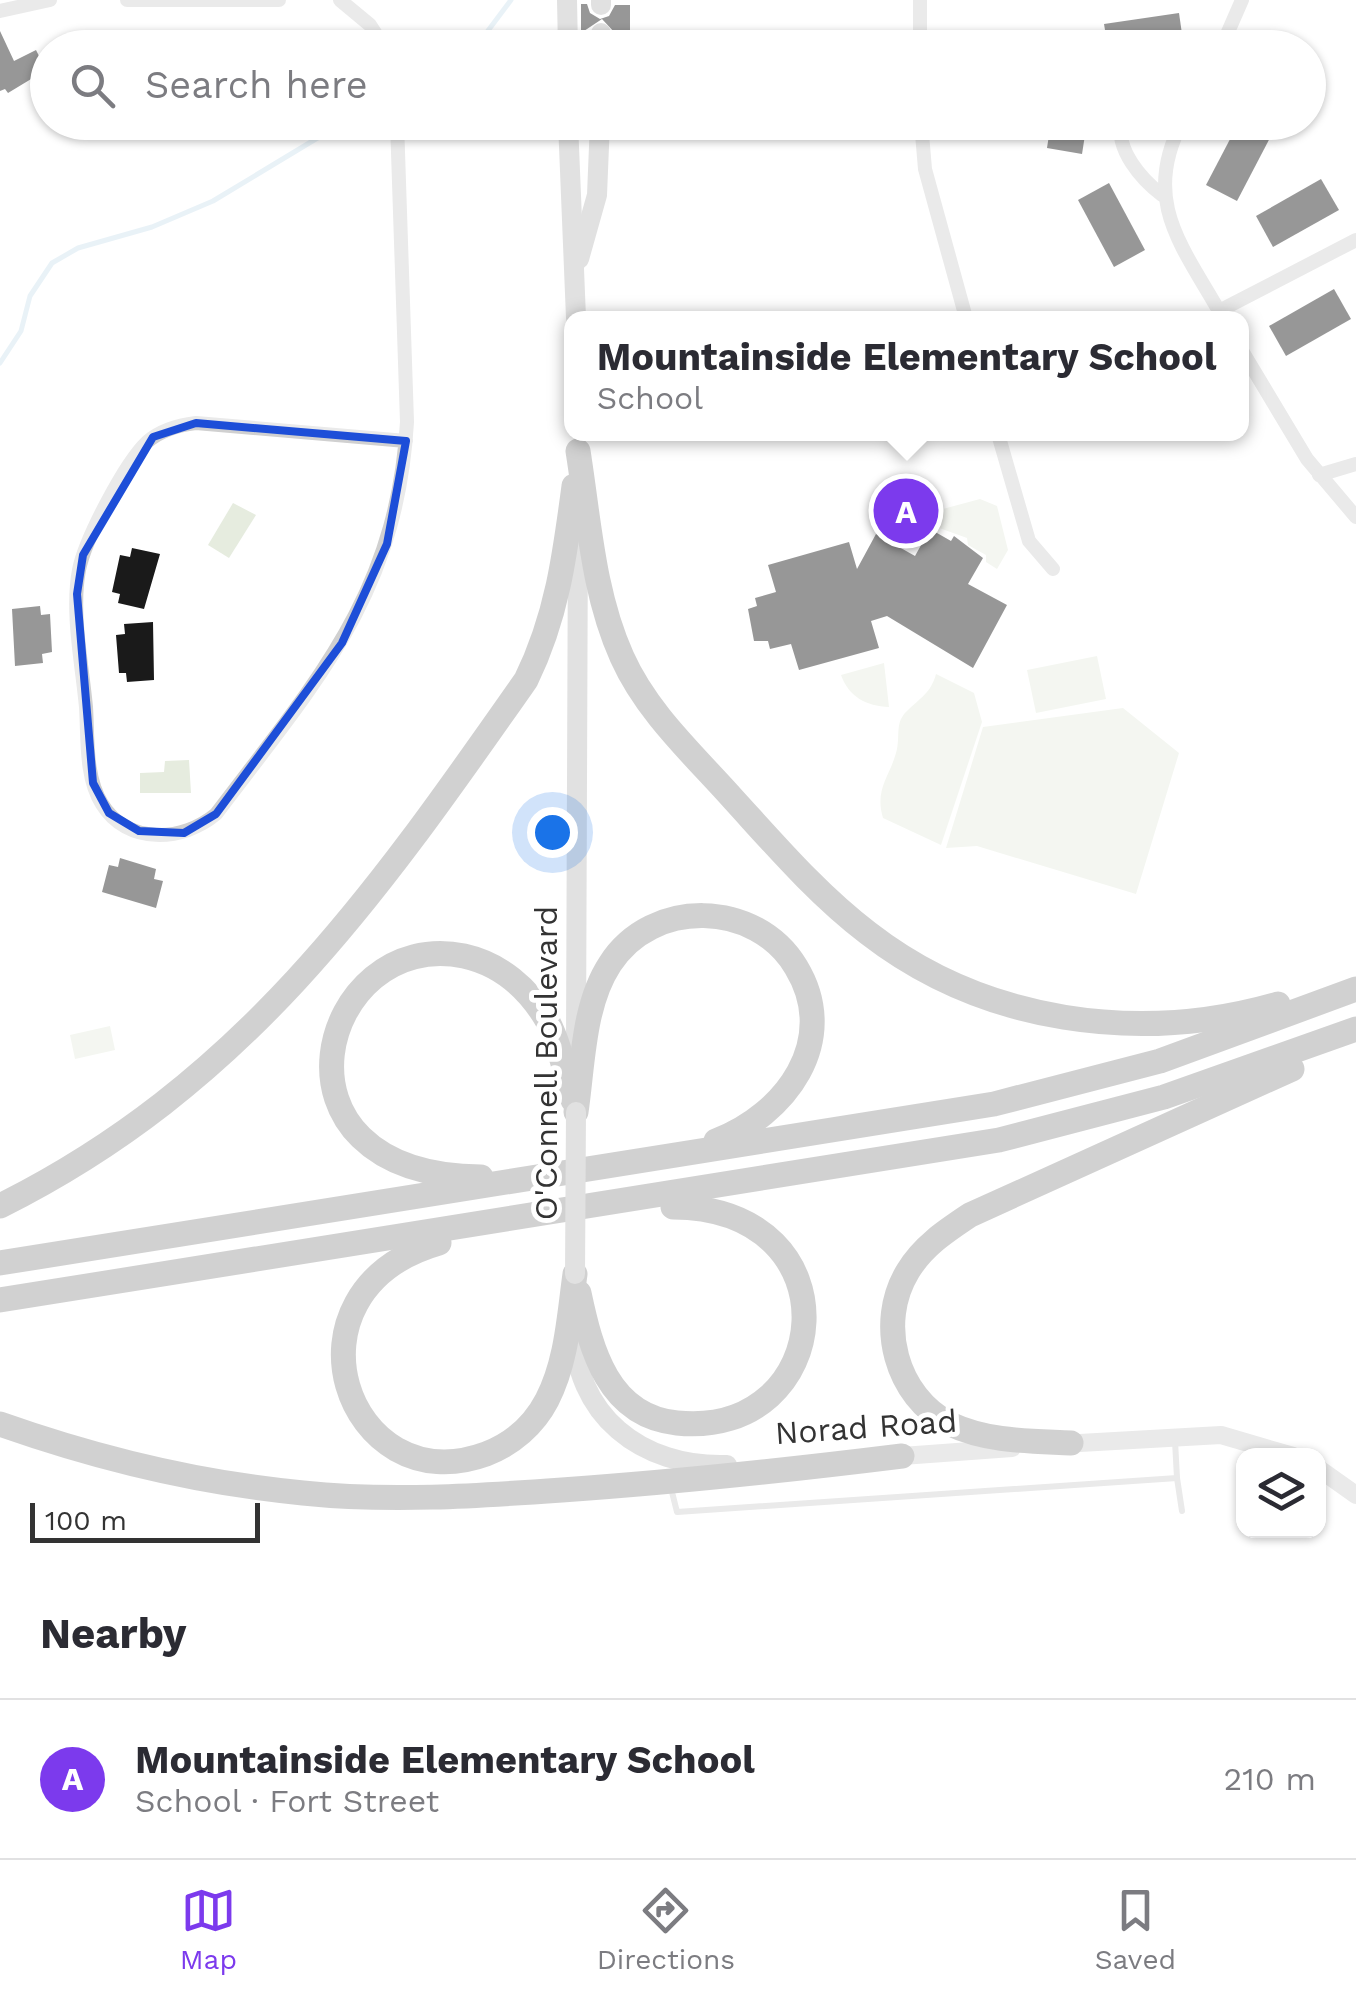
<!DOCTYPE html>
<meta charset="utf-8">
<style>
body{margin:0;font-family:"Work Sans",sans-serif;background:#f7f7f7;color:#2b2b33}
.controls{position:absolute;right:30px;bottom:30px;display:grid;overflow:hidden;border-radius:20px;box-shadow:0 2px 8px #0004}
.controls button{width:90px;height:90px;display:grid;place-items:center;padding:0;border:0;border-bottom:2px solid #e1e1e2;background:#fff;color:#2b2b33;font:50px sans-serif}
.scale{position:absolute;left:30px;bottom:25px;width:230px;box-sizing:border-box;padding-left:10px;border:5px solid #333;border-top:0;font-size:28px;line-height:35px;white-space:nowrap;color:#333;-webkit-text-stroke:8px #fff;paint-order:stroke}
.you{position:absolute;left:552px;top:832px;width:35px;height:35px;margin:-25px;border:8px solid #fff;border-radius:50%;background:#1a73e8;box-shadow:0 0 0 15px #1a73e833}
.badge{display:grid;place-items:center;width:65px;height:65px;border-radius:50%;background:#7c3aed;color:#fff;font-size:32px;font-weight:700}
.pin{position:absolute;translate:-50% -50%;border:5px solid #fff;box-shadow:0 2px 10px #0006}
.popup{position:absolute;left:564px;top:311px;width:685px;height:130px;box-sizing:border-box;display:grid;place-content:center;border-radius:20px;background:#fff;filter:drop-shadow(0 2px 8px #0005);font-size:32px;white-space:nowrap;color:#7c7c81}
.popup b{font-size:38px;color:#2b2b33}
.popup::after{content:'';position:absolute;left:50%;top:100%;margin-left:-20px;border:20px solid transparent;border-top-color:#fff}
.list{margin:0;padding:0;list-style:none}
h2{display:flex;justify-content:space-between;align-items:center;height:130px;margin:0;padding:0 40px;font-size:42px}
h2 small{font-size:32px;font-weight:400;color:#7c7c81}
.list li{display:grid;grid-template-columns:65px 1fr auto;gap:30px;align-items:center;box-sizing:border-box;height:160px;padding:0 40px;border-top:2px solid #e1e1e2}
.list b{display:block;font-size:38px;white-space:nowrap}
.list p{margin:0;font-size:32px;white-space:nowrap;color:#7c7c81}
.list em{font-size:32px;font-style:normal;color:#7c7c81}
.icon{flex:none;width:55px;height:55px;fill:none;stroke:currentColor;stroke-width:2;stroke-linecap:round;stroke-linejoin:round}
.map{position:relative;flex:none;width:1356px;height:1568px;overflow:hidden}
.search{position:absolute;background:#fff;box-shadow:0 2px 8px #0004;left:30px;right:30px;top:30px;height:110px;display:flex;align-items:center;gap:25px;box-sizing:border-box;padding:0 35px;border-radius:55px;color:#7c7c81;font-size:38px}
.sheet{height:290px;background:#fff}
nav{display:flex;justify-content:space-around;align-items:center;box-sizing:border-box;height:140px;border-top:2px solid #e1e1e2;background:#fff;font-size:28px;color:#7c7c81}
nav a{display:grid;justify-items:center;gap:5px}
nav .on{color:#7c3aed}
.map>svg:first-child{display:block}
</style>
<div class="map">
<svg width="1356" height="1568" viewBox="0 0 1356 1568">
<rect width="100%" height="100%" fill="#fff"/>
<!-- green -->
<g fill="#e6ecdf">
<polygon points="980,499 997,506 1008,550 997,569 986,562 986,555 968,545 967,538 931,525 928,513"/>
<polygon points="233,503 256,515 229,558 208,545"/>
<polygon points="1097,656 1106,699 1036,713 1027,670"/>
<path d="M884,663L889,707C866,706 849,697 841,675Z"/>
<path d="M936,674L974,693L982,722L941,845L883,818C874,788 891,776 897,749C900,735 895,722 907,711C920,698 931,693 936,674Z"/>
<polygon points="1123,708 1179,753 1136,894 977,846 946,848 983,727"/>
<polygon points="189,760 191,793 140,793 140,773 164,772 165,761"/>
<polygon points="110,1026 115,1050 75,1059 70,1035"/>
</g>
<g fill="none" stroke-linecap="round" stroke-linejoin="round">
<!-- stream -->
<g stroke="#cfe2ee" stroke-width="5">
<polyline points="475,48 511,0"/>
<polyline points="0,363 21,331 30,296 52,263 78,248 152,227 213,201 344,122"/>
</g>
</g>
<!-- building -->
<g fill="#1a1a1a">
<polygon points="581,4 587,4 590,13 600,19 609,16 615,5 630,5 630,33 615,33 602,19 581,33"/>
<polygon points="1179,13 1184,48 1108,48 1104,24"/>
<polygon points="0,31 14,61 36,50 46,70 8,93 5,89 0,91"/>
<rect x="78" y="31" width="40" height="15"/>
<polygon points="1051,122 1087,122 1082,154 1047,148"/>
<polygon points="1239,122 1250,122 1272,134 1237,201 1206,185"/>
<polygon points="1321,179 1339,210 1273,247 1256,216"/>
<polygon points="1109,183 1145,250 1114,267 1078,200"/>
<polygon points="1334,289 1351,319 1286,356 1269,326"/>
<polygon points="930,529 951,541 954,536 983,558 968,584 1007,605 973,668 887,616 871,621 879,648 799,670 791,644 770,649 768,641 754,641 748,609 757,606 755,598 776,592 768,565 849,542 857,569 876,534 915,556"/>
<polygon points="132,548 160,554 144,609 118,603 120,594 112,592 120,555 130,557"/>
<polygon points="40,606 41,615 50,614 52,652 42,654 43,663 15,666 12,609"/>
<polygon points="153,622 154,680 127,682 126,673 119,673 116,635 125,634 124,624"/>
<polygon points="120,858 156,869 154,879 163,881 156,908 102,892 109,865 118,867"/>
</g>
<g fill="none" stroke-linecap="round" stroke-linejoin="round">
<!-- service -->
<g stroke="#d0d0d0" stroke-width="6">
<polyline points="1177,1478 1182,1511"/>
<polyline points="671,1488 677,1512 1177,1478 1175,1441"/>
</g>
<!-- minor -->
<g stroke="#d0d0d0" stroke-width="14">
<polyline points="127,0 279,0"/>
<polyline points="340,0 370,25 385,48"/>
<polyline points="920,0 920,48"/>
<polyline points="0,11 50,0"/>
<polyline points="1221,48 1242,0"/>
<path d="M397,122L407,422C397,595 315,683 216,814C183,842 127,845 102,804C85,777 88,738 86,707C82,664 71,612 79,570C85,539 125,463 147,442C161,430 179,425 196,423L406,441"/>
<polyline points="921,122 925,169 966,318"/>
<path d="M1121,122C1116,150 1141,179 1162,195"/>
<path d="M1182,122C1140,202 1184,248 1223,318"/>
<polyline points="1219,311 1356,240"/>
<polyline points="1241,349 1307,459 1356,517"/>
<polyline points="998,434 1029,541 1053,569"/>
<polyline points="1319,475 1356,464"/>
</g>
<!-- tertiary -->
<g stroke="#d0d0d0" stroke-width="18">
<polyline points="1062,1444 1221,1435 1293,1456"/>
<polyline points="902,1456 1012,1448"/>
<polyline points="1318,1468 1356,1495"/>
</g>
<!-- secondary -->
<g stroke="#bdbdbd" stroke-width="20">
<polyline points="567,0 568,48"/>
<polyline points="601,0 601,5"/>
<polyline points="601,48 601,33"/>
<polyline points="568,122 576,318"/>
<polyline points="579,259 597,195 600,122"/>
<polyline points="576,1041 578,520"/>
<path d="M574,1326C573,1415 642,1468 727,1465"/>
</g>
<!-- motorway -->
<g stroke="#9a9a9a" stroke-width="25">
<path d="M578,451C589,520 593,593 622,657C647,713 694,755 734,800C776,846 818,895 868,933C984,1023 1139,1044 1278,1004"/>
<path d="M576,1112C583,1064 583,1005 610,964C652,898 756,900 796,967C841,1041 785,1115 716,1141"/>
<path d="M481,1177C251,1175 320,926 464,956C500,964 528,988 547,1020C560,1044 565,1074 573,1100"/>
<path d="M0,1206C244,1084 374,897 526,680C557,617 565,555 574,486"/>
<path d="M439,1243C272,1291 347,1505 486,1454C512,1444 534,1425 547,1400C567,1361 569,1317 575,1274"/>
<polyline points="0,1263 994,1104 1160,1061 1356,989"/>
<path d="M579,1293C591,1350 608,1416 677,1423C836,1439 858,1208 673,1207"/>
<polyline points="0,1300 999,1140 1164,1097 1356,1029"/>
<path d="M0,1424C99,1459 199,1483 303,1493C389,1502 476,1496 562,1490C676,1482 789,1470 902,1456"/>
<path d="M1071,1443C1031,1441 988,1442 950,1424C896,1397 876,1323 908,1271C923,1246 946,1231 970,1215L1292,1069"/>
</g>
<!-- secondary-bridge -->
<polyline stroke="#bdbdbd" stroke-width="20" points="575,1274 576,1112"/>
</g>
<!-- marked area -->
<path d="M0 0H1356V1568H0ZM196,423L406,441L387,544L342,643L216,814L184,833L139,831L109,813L93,783L77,594L83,555L153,437Z" fill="#fff" fill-opacity=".55" fill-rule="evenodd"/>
<path fill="none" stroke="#1d4ed8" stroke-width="8" stroke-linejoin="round" d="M196,423L406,441L387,544L342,643L216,814L184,833L139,831L109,813L93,783L77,594L83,555L153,437Z"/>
<g text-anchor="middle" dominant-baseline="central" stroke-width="10" stroke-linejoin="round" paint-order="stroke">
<!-- street labels -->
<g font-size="32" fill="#333" stroke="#fff">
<text transform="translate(546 1063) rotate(-90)">O'Connell Boulevard</text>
<text transform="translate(866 1427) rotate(-4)">Norad Road</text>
</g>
</g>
</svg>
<div class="controls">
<button><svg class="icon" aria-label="layers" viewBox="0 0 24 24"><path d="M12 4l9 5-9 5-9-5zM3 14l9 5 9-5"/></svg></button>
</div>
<div class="scale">100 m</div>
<div class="you"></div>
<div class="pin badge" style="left:906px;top:511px">A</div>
<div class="popup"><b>Mountainside Elementary School</b>School</div>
<div class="search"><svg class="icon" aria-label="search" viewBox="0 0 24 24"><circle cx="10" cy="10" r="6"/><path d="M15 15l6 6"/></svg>Search here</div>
</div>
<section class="sheet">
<h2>Nearby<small></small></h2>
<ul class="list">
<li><span class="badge">A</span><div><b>Mountainside Elementary School</b><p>School · Fort Street</p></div><em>210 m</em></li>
</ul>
</section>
<nav>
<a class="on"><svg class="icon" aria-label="map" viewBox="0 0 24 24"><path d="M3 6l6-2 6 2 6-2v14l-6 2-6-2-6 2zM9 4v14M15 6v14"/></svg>Map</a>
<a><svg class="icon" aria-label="directions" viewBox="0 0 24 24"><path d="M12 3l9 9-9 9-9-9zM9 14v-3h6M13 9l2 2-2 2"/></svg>Directions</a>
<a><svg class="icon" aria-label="saved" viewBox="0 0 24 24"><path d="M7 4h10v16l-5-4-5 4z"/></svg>Saved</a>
</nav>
